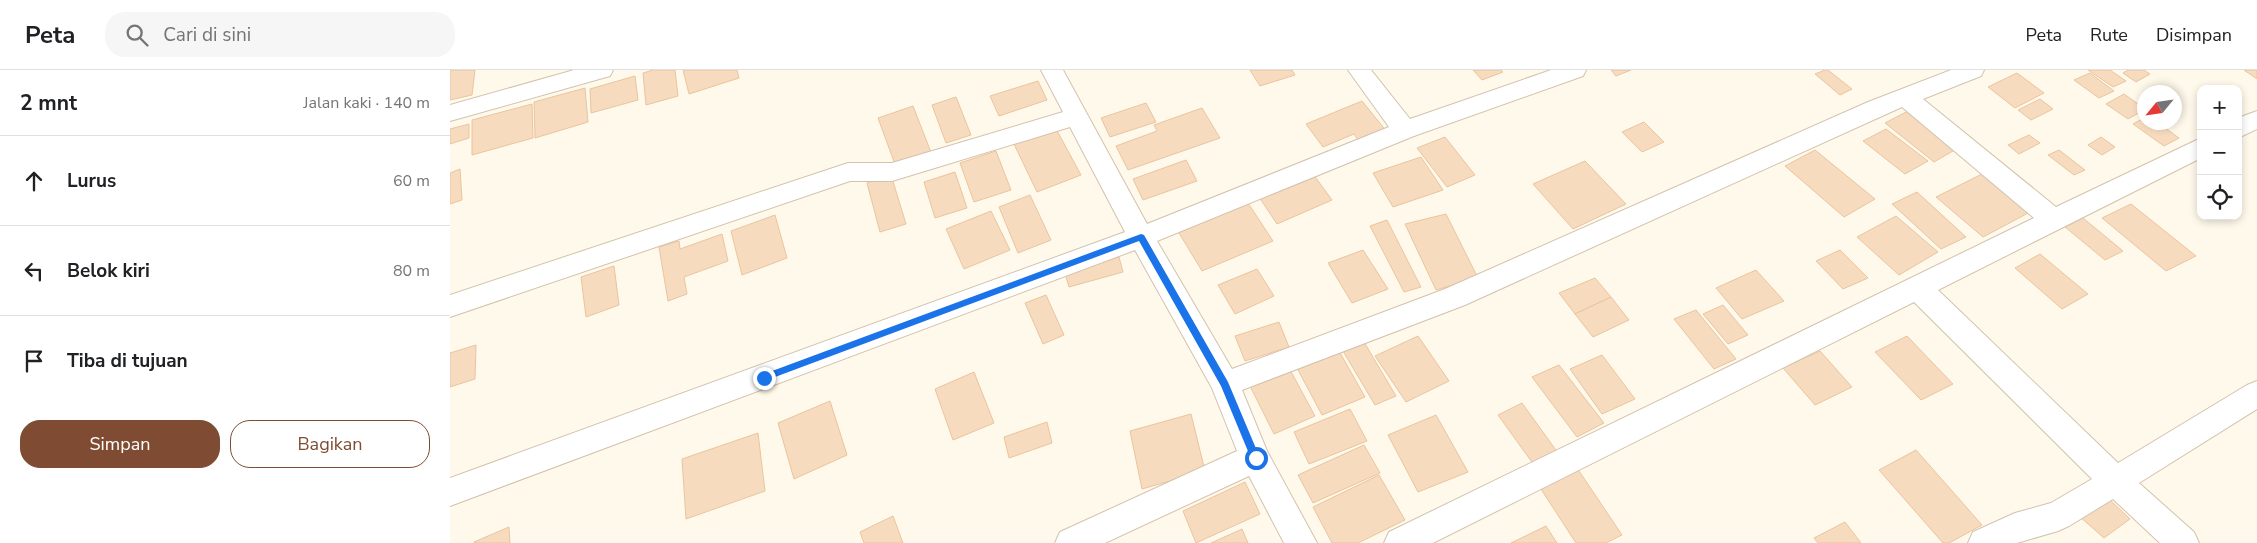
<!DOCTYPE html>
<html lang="id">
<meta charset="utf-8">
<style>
body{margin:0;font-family:"Nunito Sans",sans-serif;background:#f6f6f6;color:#202124}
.controls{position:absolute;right:15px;top:15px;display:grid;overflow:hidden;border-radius:10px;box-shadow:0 2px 8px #0003}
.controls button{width:45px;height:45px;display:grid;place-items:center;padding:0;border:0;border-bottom:1px solid #e0e0e0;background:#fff;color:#202124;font:25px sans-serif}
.compass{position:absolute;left:1687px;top:15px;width:45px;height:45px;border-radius:50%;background:#fff;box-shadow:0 2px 8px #0003;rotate:241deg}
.stop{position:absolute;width:15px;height:15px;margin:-11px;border:4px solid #1a73e8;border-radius:50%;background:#fff}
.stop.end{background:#1a73e8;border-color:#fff;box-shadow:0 1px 5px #0008}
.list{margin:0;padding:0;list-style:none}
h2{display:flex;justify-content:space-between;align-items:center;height:65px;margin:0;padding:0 20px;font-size:21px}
h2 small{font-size:16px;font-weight:400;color:#757577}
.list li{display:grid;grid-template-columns:32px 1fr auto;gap:15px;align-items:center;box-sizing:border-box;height:90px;padding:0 20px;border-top:1px solid #e0e0e0}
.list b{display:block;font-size:19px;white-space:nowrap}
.list em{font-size:16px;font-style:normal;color:#757577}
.actions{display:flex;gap:10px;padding:15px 20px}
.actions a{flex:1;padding:11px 0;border:1px solid #7f4c33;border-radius:20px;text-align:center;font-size:18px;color:#7f4c33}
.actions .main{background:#7f4c33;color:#fff}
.icon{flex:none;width:28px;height:28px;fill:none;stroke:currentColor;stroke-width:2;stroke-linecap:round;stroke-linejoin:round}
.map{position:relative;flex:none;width:1807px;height:473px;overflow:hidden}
header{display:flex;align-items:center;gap:30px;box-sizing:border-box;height:70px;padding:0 25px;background:#fff;border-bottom:1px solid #e0e0e0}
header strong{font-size:24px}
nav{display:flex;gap:28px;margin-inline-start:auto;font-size:18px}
.search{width:350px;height:45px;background:#f6f6f6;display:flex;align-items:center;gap:12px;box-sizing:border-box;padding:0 18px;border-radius:20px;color:#757577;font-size:19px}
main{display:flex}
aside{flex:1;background:#fff}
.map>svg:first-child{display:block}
</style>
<header>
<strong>Peta</strong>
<div class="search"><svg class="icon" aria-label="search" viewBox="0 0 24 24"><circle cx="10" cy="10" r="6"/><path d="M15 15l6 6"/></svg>Cari di sini</div>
<nav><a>Peta</a><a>Rute</a><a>Disimpan</a></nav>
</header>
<main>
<aside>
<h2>2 mnt<small>Jalan kaki · 140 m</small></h2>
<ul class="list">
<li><svg class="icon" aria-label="ahead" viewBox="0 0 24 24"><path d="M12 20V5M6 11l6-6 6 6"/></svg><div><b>Lurus</b></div><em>60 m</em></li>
<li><svg class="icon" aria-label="left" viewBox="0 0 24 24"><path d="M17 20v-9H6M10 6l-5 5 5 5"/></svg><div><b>Belok kiri</b></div><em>80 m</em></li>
<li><svg class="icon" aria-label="arrive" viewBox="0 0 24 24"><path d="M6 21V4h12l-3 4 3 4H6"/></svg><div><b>Tiba di tujuan</b></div></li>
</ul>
<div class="actions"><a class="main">Simpan</a><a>Bagikan</a></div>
</aside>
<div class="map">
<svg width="1807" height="473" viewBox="0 0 1807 473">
<rect width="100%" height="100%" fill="#fef9ea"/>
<!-- building -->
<g fill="#f7dbbf" stroke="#ebc49d">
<polygon points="0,0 25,0 22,25 0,30"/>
<polygon points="203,0 225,0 228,26 196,35 193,3"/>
<polygon points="233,0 287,0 289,8 239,24"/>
<polygon points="800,0 842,0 845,5 810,16"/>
<polygon points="1023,0 1051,0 1053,2 1032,10"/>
<polygon points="1161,0 1181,0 1166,6"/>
<polygon points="1375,0 1378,0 1402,19 1390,25 1365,4"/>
<polygon points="1638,0 1660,0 1676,11 1663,17"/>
<polygon points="1678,0 1694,0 1700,4 1686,12 1673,3"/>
<polygon points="1794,0 1807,0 1807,9"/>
<polygon points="1567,3 1594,23 1565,38 1538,17"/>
<polygon points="1640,3 1664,21 1649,28 1624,10"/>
<polygon points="185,6 188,30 141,43 140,19"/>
<polygon points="588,11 597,30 549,46 540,26"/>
<polygon points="135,18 138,52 85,68 84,32"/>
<polygon points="1674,24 1694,38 1694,40 1678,49 1656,34"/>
<polygon points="506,27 521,65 496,73 482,35"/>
<polygon points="1590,29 1603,39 1581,50 1568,40"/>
<polygon points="912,31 937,62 910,73 904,64 873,77 856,54"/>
<polygon points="696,33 706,52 660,67 651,48"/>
<polygon points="82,34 83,68 22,85 22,50"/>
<polygon points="463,36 482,85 446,97 428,48"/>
<polygon points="752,38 770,68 678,100 666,76 707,61 704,55"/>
<polygon points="1460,40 1508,78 1484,92 1435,53"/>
<polygon points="1694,48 1694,52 1707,52 1729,68 1714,76 1683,54"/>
<polygon points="1194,52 1214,72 1192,82 1172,62"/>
<polygon points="19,54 19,68 0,74 0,59"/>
<polygon points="605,57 631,105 587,122 563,72"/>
<polygon points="1436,59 1478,91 1455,104 1413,71"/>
<polygon points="1579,65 1590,73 1569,84 1558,75"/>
<polygon points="995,67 1025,105 997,117 967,78"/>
<polygon points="1651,67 1665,77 1652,85 1638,75"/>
<polygon points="1365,80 1425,129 1394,147 1335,96"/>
<polygon points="1609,80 1635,100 1624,105 1598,85"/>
<polygon points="546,81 561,120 524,132 510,93"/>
<polygon points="971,87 993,120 943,137 923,103"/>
<polygon points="736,90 747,111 693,130 683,109"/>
<polygon points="1135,91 1176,134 1123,159 1083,114"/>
<polygon points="10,99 12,130 0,134 0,103"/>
<polygon points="505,102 517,138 485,148 474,112"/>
<polygon points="1534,103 1582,141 1533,167 1486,127"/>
<polygon points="863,104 882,130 827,154 809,127"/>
<polygon points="441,105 456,154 430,162 417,113"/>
<polygon points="1467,122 1516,167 1491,179 1442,134"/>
<polygon points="580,125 601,170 568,183 549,137"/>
<polygon points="796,130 823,171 752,201 726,158"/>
<polygon points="1681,134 1746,186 1716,201 1652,148"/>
<polygon points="541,141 560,180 514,199 496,159"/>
<polygon points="996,144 1028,208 986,220 955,154"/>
<polygon points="325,145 337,188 292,205 281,161"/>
<polygon points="1446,146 1488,182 1449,205 1407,167"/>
<polygon points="1633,148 1673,181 1655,190 1615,157"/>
<polygon points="937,150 971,217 954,222 920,156"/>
<polygon points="272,164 278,191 234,207 237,224 218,231 209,177 229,171 230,179"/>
<polygon points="913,180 938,219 902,233 878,193"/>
<polygon points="1390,180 1418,208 1393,219 1366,191"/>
<polygon points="1590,184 1638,224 1612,239 1565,198"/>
<polygon points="669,187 673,202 619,217 615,203"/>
<polygon points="164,196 169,235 136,247 131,207"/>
<polygon points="807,199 824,226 785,244 768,215"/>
<polygon points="1306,200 1334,231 1292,249 1266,218"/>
<polygon points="1145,208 1161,227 1125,244 1109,223"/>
<polygon points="596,225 614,265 593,274 575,233"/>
<polygon points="1161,227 1179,250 1143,267 1125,244"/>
<polygon points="1273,235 1298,265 1278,274 1253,244"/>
<polygon points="1246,240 1286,289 1264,299 1224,249"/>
<polygon points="829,252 839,277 795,291 785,266"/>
<polygon points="968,266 999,311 956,332 925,286"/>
<polygon points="1457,266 1503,314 1471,330 1425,282"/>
<polygon points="911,267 946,326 925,335 890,276"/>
<polygon points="26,275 25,309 0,317 0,283"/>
<polygon points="889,281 915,327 872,345 847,298"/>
<polygon points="1370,281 1402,317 1365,335 1333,298"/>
<polygon points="1152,285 1185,329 1152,344 1120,299"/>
<polygon points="1109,295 1154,353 1127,367 1082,307"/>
<polygon points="839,298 865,346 824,364 799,314"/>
<polygon points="524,302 544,353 503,370 485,319"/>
<polygon points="380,331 397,385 344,409 328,353"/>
<polygon points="1072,333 1108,383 1084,395 1048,345"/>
<polygon points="900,339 917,371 859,394 844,362"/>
<polygon points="741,344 755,401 692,419 680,361"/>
<polygon points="986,345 1018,402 968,422 938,365"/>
<polygon points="597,352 602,373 559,388 554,367"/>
<polygon points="308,363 315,421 236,449 232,389"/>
<polygon points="914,375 930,403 863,433 848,405"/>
<polygon points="1466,380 1532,455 1499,473 1493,473 1429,400"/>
<polygon points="1127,398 1172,465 1156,473 1126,473 1089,416"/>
<polygon points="929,405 955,450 908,473 882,473 863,437"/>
<polygon points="795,412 810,444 746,473 733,441"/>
<polygon points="1657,427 1680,449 1654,468 1629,446"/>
<polygon points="443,446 453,473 414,473 410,462"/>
<polygon points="1395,452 1411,473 1368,473 1364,468"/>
<polygon points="1096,456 1107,473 1061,473"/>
<polygon points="59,457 60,473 24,473 24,472"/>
<polygon points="792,459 798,473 761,473"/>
</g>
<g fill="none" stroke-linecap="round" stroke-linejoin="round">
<defs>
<g id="street">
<polygon points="124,0 163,0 160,6 0,51 0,35"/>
<polygon points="591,0 613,0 697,154 939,57 898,0 921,0 960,49 1101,0 1136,0 1133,6 964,66 707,171 782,299 995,219 1418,32 1501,0 1534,0 1531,6 1473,29 1606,137 1751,68 1751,88 1488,220 1668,393 1797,315 1807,311 1807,339 1689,413 1744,462 1749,473 1710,473 1663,429 1619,456 1608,461 1567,473 1518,473 1523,462 1565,443 1601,433 1642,409 1464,232 983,473 934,473 939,462 1584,148 1452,37 1015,235 792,320 817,381 867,473 834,473 799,406 655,473 605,473 610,462 787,381 762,318 685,180 0,436 0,408 675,162 620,57 442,111 400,111 0,247 0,225 398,93 442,93 613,42"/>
<polygon points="1807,41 1807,59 1788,68 1788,48"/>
</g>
</defs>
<!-- street casing -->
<use href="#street" stroke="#d3c2ad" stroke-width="2"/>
<!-- street -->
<use href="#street" fill="#fff" fill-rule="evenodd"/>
</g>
<!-- route -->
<polygon fill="#1a73e8" points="691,164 694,165 778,312 810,388 809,391 802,391 771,316 689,171 317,310 314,311 309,308 311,305"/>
</svg>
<div class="controls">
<button>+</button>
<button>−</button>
<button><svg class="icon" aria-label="locate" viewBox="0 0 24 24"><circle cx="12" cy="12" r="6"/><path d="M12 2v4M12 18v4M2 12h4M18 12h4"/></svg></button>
</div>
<svg class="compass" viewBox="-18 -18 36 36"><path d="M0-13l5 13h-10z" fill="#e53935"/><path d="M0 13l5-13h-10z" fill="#757577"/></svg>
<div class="stop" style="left:806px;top:388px"></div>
<div class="stop end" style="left:314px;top:308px"></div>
</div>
</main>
